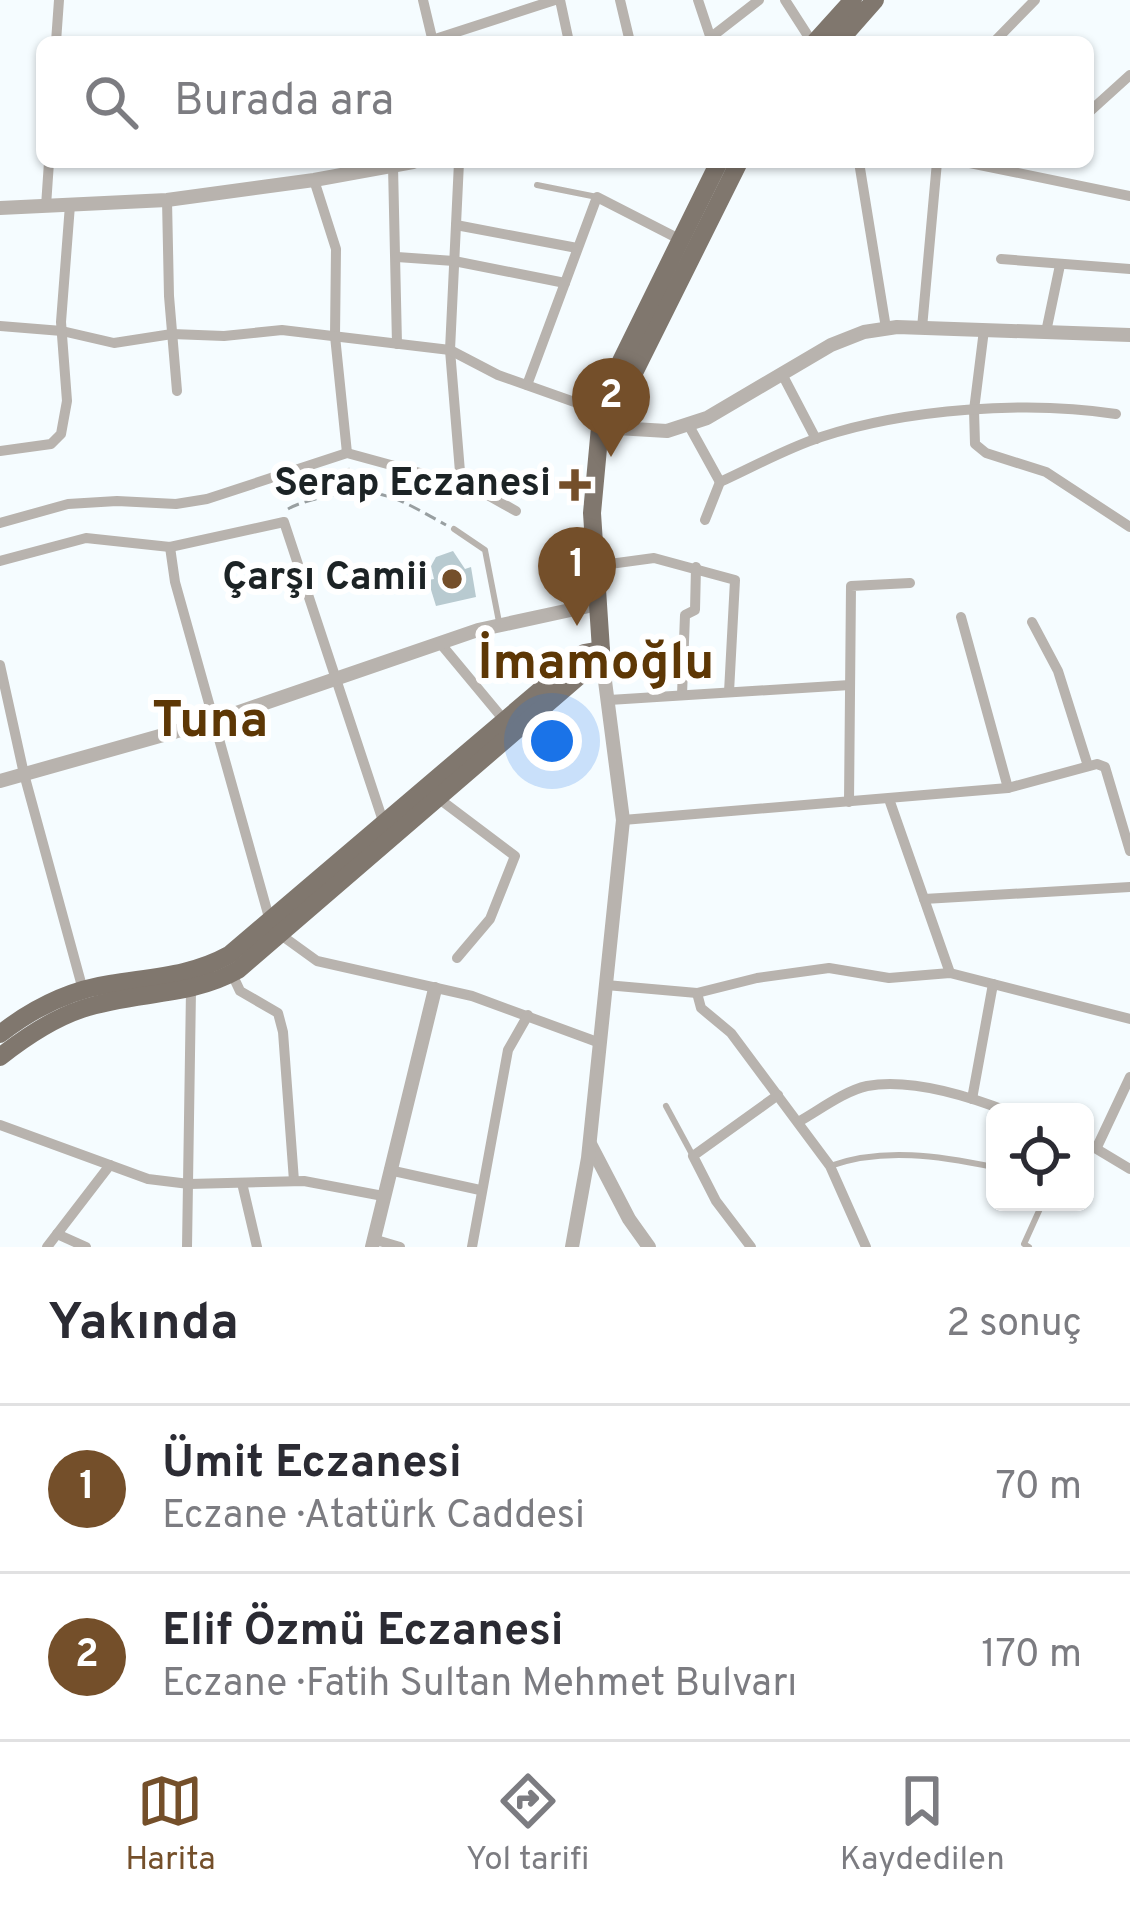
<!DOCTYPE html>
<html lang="tr">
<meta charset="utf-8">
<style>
body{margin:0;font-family:Overpass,sans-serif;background:#f7f7f7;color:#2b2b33}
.controls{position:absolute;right:36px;bottom:36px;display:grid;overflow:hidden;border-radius:18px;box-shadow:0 3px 9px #0004}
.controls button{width:108px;height:108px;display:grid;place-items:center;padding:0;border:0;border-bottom:3px solid #e1e1e2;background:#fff;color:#2b2b33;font:60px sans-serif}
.you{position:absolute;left:552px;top:741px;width:42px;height:42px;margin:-30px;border:9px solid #fff;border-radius:50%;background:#1a73e8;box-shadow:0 0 0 18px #1a73e833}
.badge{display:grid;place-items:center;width:78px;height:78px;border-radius:50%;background:#744f2a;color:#fff;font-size:39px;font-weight:700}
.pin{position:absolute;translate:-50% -99px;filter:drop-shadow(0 3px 6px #0008)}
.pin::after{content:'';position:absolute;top:63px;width:42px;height:36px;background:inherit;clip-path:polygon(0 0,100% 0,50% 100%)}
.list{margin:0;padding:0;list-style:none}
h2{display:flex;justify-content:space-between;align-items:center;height:156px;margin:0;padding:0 48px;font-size:51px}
h2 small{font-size:39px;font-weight:400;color:#7c7c81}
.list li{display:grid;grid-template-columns:78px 1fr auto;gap:36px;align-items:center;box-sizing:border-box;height:168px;padding:0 48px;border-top:3px solid #e1e1e2}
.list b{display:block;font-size:45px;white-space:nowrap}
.list p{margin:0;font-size:39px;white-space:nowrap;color:#7c7c81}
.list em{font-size:39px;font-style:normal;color:#7c7c81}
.icon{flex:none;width:66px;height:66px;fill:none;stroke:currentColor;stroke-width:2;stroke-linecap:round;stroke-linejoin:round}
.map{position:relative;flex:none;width:1130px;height:1247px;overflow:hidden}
.search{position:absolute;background:#fff;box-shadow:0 3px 9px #0004;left:36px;right:36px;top:36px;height:132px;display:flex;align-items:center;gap:30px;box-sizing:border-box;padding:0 42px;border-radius:18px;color:#7c7c81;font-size:45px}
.sheet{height:492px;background:#fff}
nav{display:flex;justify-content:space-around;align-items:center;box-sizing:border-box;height:168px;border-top:3px solid #e1e1e2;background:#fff;font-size:33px;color:#7c7c81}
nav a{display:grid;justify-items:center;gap:6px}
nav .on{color:#744f2a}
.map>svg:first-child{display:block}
</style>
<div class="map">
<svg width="1130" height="1247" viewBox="0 0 1130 1247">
<rect width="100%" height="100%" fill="#f5fcff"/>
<!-- building -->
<polygon fill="#b8cad0" points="453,551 465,569 471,567 476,597 436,606 428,580 434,579 431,566 436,557"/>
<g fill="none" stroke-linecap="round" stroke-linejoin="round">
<!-- path -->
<g stroke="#989fa1" stroke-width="3" stroke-dasharray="12 6" stroke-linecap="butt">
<polyline points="348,468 350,488"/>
<path d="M288,509C298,503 312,500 324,497C377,483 401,500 446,525"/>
</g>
<!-- service -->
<g stroke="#b8b3ae" stroke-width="6">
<polyline points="537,185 597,197"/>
<polyline points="454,529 485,550 499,622"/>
<polyline points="666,1106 693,1156"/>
<path d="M830,1166C882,1147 941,1156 993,1167"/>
<polyline points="1029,1247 1024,1244 1043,1202"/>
</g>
<!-- minor -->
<g stroke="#b8b3ae" stroke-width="10">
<polyline points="423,0 433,42"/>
<polyline points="560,0 569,42"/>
<polyline points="620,0 630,42"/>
<polyline points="698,0 711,39"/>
<polyline points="785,0 812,42"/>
<polyline points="710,38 759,0"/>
<polyline points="56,42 59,0"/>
<polyline points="426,42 555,0"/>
<polyline points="994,42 1035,0"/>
<polyline points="1088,113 1130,75"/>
<polyline points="459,162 450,350 461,484"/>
<polyline points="859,162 886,328"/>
<polyline points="965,162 1130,196"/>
<polyline points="393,166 397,344"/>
<polyline points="314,180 336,249 335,336 347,453"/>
<polyline points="167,200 169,296 177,391"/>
<polyline points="46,206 49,162"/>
<polyline points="456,225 577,248"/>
<polyline points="397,257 454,261 565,283"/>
<polyline points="1001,259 1130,269"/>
<polyline points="0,326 62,331 114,343 172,334 224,336 282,330 450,350 498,375 597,410"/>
<polyline points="922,328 937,162"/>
<polyline points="984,330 974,410 975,444 986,453 1046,472 1130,527"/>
<polyline points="1046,332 1060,265"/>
<polyline points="782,374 816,439"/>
<polyline points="527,385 597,197 681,240"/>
<polyline points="688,424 720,482"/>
<polyline points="0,451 51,444 61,434 67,401 61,322 70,205"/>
<path d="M705,520L720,482C753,467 787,448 821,437C906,409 1028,400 1116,414"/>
<polyline points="0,523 68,504 117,501 176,504 207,499 347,453 475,488 516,511"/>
<polyline points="170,547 175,582 270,921"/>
<polyline points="0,561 86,538 170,547 284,522 383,821"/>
<polyline points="595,566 654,558 735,580 729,692"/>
<polyline points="961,617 1008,788"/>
<polyline points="1032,622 1058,671 1088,766"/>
<polyline points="440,643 504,720"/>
<polyline points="0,665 24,774 83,990"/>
<polyline points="682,695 685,615 695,610 696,567"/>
<polyline points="609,700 850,685"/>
<polyline points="438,798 515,856 490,919 457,958"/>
<polyline points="889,799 950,973"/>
<polyline points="849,802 851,586 910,583"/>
<polyline points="623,820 1008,788 1097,764 1105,767 1130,851"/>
<polyline points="924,899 1130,887"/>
<polyline points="281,935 317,961 472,996 600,1043"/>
<polyline points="232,974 240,991 278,1013 283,1032 294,1181"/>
<polyline points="606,985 697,993 757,978 829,968 889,978 950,973 1130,1019"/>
<polyline points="697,993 701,1008 731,1033 830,1166 866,1247"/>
<polyline points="972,1099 993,984"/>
<path d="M798,1122C818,1111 844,1091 867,1086C912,1078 968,1096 1009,1112"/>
<polyline points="0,1125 148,1179 189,1184 304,1181 383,1196"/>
<polyline points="1085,1142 1130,1169"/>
<polyline points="1097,1147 1130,1077"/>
<polyline points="389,1170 480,1190"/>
<polyline points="242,1183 257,1247"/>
<polyline points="57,1234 86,1247"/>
<polyline points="373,1239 400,1247"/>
<polyline points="47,1247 110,1165"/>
<polyline points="187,1247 191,990"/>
<polyline points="472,1247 508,1050 528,1015"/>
<polyline points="751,1247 716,1201 693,1156 778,1095"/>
</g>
<!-- tertiary -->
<g stroke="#b8b3ae" stroke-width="14">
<polyline points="0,208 167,200 314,180 413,162"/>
<polyline points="600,427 667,431 707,418 831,345 864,332 897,327 1130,335"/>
<polyline points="0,781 213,721 478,630 598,604"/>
<polyline points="590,1144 629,1219 649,1247"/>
<polyline points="372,1247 435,989"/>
<polyline points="572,1247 588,1158 623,820 601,650"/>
</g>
<!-- primary -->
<g stroke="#80776e" stroke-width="18">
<polyline points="815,42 853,0"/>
<polyline points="838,42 875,0"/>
<polyline points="600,427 612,417 739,162"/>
<polyline points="601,650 592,513 600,427 597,410 719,162"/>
<path d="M0,1034C32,1009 70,990 110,984C152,977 191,976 229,955L584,653L601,650"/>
<path d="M0,1057C24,1038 52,1019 82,1009C135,991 188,998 238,970L585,671L601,650"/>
</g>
</g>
<!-- markers -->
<g fill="#744f2a" stroke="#fff" stroke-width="4.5">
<path d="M569 467h12v12h12v12h-12v12h-12v-12h-12v-12h12z"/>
<circle cx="452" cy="579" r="12"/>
</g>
<g text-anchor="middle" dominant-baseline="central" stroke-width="12" stroke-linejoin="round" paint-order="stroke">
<!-- poi labels -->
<g font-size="39" font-weight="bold" fill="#1c2325" stroke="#fff" text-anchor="end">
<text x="551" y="485">Serap Eczanesi</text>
<text x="428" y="579">Çarşı Camii</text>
</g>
<!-- district labels -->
<g font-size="51" font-weight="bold" fill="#5d3705" stroke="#fff">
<text x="596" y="665">İmamoğlu</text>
<text x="210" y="723">Tuna</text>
</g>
</g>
</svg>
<div class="controls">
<button><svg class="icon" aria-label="locate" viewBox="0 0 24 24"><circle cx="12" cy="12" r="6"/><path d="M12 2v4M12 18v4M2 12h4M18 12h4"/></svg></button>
</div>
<div class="you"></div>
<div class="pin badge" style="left:577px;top:626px">1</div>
<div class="pin badge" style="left:611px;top:457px">2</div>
<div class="search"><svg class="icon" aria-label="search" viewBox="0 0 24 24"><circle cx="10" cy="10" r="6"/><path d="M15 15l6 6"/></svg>Burada ara</div>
</div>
<section class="sheet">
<h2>Yakında<small>2 sonuç</small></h2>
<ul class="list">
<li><span class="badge">1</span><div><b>Ümit Eczanesi</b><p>Eczane · Atatürk Caddesi</p></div><em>70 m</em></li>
<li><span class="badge">2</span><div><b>Elif Özmü Eczanesi</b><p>Eczane · Fatih Sultan Mehmet Bulvarı</p></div><em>170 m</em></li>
</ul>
</section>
<nav>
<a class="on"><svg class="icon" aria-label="map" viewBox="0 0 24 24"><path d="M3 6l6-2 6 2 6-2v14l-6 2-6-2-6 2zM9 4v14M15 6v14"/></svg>Harita</a>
<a><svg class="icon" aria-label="directions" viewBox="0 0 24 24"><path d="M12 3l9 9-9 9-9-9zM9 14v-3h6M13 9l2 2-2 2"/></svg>Yol tarifi</a>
<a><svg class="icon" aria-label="saved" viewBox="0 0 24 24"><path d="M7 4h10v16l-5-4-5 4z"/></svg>Kaydedilen</a>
</nav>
